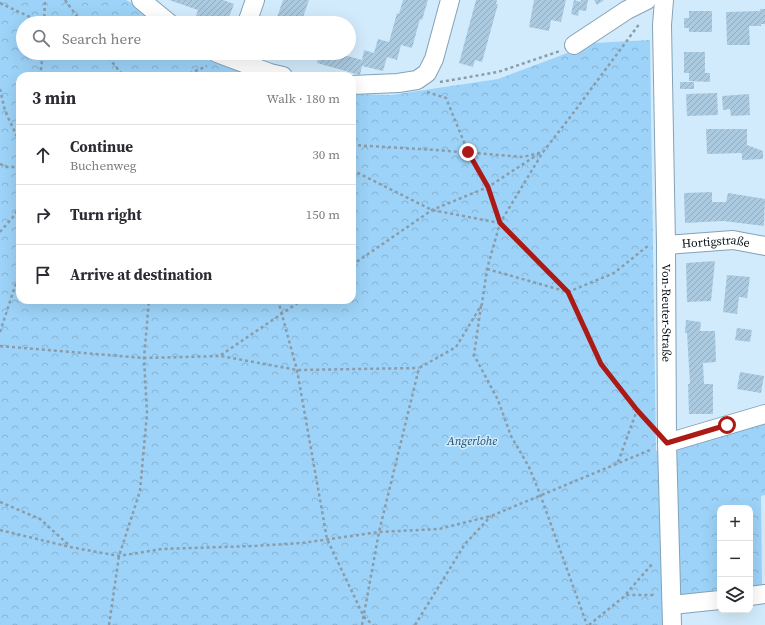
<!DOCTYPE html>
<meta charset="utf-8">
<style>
body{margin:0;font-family:"Source Serif 4",serif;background:#f2f2f3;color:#2b2b33}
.controls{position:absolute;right:12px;bottom:12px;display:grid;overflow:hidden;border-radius:8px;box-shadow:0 4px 16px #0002}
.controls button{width:36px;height:36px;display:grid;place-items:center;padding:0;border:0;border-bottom:1px solid #e1e1e2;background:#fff;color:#2b2b33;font:20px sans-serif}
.stop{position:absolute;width:12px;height:12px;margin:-9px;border:3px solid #ab1a15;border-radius:50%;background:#fff}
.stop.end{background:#ab1a15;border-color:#fff;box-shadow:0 1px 4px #0008}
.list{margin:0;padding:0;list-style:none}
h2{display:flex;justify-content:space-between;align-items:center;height:52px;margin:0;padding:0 16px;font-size:17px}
h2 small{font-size:13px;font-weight:400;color:#7c7c81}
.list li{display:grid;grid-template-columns:26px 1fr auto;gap:12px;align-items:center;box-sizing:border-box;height:60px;padding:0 16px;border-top:1px solid #e1e1e2}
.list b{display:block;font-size:15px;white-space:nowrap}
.list p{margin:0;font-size:13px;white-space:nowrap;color:#7c7c81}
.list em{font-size:13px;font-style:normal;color:#7c7c81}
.icon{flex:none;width:22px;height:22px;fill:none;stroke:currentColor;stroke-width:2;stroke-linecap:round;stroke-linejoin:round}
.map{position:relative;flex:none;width:765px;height:625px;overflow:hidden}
.search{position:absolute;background:#fff;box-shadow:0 4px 16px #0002;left:16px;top:16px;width:340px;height:44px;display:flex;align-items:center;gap:10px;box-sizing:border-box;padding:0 14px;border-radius:22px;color:#7c7c81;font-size:15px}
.panel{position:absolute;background:#fff;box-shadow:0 4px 16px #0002;left:16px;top:72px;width:340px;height:232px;border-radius:12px}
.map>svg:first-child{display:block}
</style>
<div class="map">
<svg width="765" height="625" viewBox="0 0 765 625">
<defs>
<pattern id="forest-crowns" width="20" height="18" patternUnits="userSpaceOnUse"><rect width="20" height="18" fill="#9dd3f8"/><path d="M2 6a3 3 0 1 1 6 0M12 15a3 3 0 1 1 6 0" fill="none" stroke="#86b4d4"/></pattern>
<pattern id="building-hatch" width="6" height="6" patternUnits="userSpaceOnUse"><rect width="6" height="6" fill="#abcae0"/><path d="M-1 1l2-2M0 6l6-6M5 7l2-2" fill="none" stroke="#92acbf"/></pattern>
</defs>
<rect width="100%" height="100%" fill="#d2ebfc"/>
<!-- forest -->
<polygon fill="url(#forest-crowns)" points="0,0 126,0 168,23 23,23 23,53 223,53 266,76 20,76 20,300 352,300 352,94 391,95 498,79 594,43 650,40 656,451 723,430 765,421 765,495 761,496 762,585 750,587 750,508 720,508 720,590 679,595 675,625 0,625"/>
<!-- building -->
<g fill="url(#building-hatch)">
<polygon points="169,0 223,0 234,4 227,23 213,23 214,22 196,16 198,10"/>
<polygon points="283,0 309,0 301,23 275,23"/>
<polygon points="403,0 428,0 422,20 420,19 412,48 401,45 397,60 387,57 383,71 362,66 360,75 317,63 320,53 334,53 340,55 340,54 362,60 364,50 374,53 378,39 389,42 397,13 399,14"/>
<polygon points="476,0 497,0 496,4 498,4 482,62 475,60 473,67 459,63"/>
<polygon points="534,0 566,0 561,22 551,20 549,31 529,27"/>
<polygon points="574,0 581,2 581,0 588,0 586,11 579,10 578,16 571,14"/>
<polygon points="594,0 604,0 597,5"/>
<polygon points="760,9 765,9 765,24 761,24 761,26 749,26 750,45 727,45 726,12 760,11"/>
<polygon points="689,11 712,11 712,32 689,32 689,28 684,28 684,18 689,18"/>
<polygon points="684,52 705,52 705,73 710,73 710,82 689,81 689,73 684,73"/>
<rect x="680" y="82" width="14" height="7"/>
<polygon points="717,93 718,115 687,116 686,94"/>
<polygon points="749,94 750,115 731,116 730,109 723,110 722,96"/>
<polygon points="706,129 747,129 747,145 763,151 763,159 742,160 742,153 707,154"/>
<polygon points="712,192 712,202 726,202 728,193 765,199 764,226 723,221 685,223 684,193"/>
<polygon points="715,261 711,301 687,302 686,263"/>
<polygon points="727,275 750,277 747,298 739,297 737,314 723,312"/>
<polygon points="686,320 701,322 700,331 715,331 716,362 703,363 704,384 713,384 713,414 689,414 688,384 690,384 687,333 685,333"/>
<polygon points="737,328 752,330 750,342 735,340"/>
<polygon points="740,372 764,376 761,393 737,389"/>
</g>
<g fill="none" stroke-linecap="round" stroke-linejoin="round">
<defs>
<g id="minor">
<polyline points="141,0 169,23"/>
<path id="s1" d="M664,0L662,25L666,245L667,443L672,625"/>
<polyline points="247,23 255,0"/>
<polyline points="574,45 627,10 647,0"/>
<polyline points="217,53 270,73 283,76"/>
<polyline points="352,85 398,83 417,80 427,73 434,59 450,0"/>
<path id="s2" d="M666,245L733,240L765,246"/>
<polyline points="667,443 765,414"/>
<polyline points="750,596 765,594"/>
<polyline points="672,605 720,600"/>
</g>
</defs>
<!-- minor casing -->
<use href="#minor" stroke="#84a2b6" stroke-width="20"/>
<!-- path -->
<g stroke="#899caa" stroke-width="2.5" stroke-dasharray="3 3" stroke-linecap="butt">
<polyline points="65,0 82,23"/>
<polyline points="0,3 43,23"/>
<polyline points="44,23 45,0"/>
<polyline points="105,53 120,72 126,76"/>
<polyline points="40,76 43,53"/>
<polyline points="184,76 207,66"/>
<polyline points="440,82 498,72 560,51"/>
<polyline points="0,89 5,111 20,143"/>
<polyline points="427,92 446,98 468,152 488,187 500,223 568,292 601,364 637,410 651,425"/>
<polyline points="352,145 436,150 523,157 543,152 571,116 640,23"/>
<polyline points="0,164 7,167 20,167"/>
<polyline points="352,170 432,210 500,223"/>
<polyline points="0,232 13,217 20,206"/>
<polyline points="352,265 432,210 488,187 540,153"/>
<polyline points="487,269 568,292 614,273 649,245"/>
<polyline points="278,300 297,370 327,539 364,617 373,625"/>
<polyline points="481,306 474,355 498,400 511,436 529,467 540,494 587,625"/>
<polyline points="0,332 20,271"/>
<polyline points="0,346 144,358 221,356 297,370 419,368"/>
<polyline points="221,355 302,300"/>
<polyline points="618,462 637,410"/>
<polyline points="0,502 40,519 70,546"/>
<polyline points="0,530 70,547 119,556 162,549 253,546 302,543 379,532 439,529 491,516 650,450"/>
<polyline points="626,594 653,563"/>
<polyline points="109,625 119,556 140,491 147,413 144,358 149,300"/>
<polyline points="362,625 379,532 419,368 456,347 482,304 487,269 500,223 543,152"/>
<polyline points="415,625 465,544 491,516"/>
<polyline points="589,625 626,595 653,595 655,597"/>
</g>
<!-- minor -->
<use href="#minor" stroke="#fff" stroke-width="18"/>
</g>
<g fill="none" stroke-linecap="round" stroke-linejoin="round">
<!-- route -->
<polyline stroke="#ab1a15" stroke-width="5" points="468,152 488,187 500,223 568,292 601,364 637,410 667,443 727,425"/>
</g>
<g text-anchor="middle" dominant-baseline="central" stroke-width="3" stroke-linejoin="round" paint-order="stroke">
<!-- street labels -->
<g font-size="12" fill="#061017" stroke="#d2ebfc">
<text stroke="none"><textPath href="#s2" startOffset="50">Hortigstraße</textPath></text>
<text stroke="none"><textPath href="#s1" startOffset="313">Von-Reuter-Straße</textPath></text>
</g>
<!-- park labels -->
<g font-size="12" font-style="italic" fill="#184e6e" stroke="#d2ebfc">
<text x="472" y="441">Angerlohe</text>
</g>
</g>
</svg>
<div class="controls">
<button>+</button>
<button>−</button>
<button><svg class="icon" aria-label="layers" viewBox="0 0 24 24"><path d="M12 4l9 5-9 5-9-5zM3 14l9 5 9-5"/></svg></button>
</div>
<div class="stop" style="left:727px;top:425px"></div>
<div class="stop end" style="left:468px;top:152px"></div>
<div class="search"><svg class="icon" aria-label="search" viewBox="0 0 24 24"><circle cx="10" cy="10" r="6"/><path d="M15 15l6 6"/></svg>Search here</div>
<section class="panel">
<h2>3 min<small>Walk · 180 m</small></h2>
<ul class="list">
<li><svg class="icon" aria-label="ahead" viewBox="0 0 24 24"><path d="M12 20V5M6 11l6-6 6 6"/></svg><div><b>Continue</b><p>Buchenweg</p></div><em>30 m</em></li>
<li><svg class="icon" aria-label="right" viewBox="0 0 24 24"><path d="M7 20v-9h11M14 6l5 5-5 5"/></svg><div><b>Turn right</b></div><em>150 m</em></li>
<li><svg class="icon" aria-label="arrive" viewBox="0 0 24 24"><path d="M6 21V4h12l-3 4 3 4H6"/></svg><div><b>Arrive at destination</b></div></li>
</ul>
</section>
</div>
